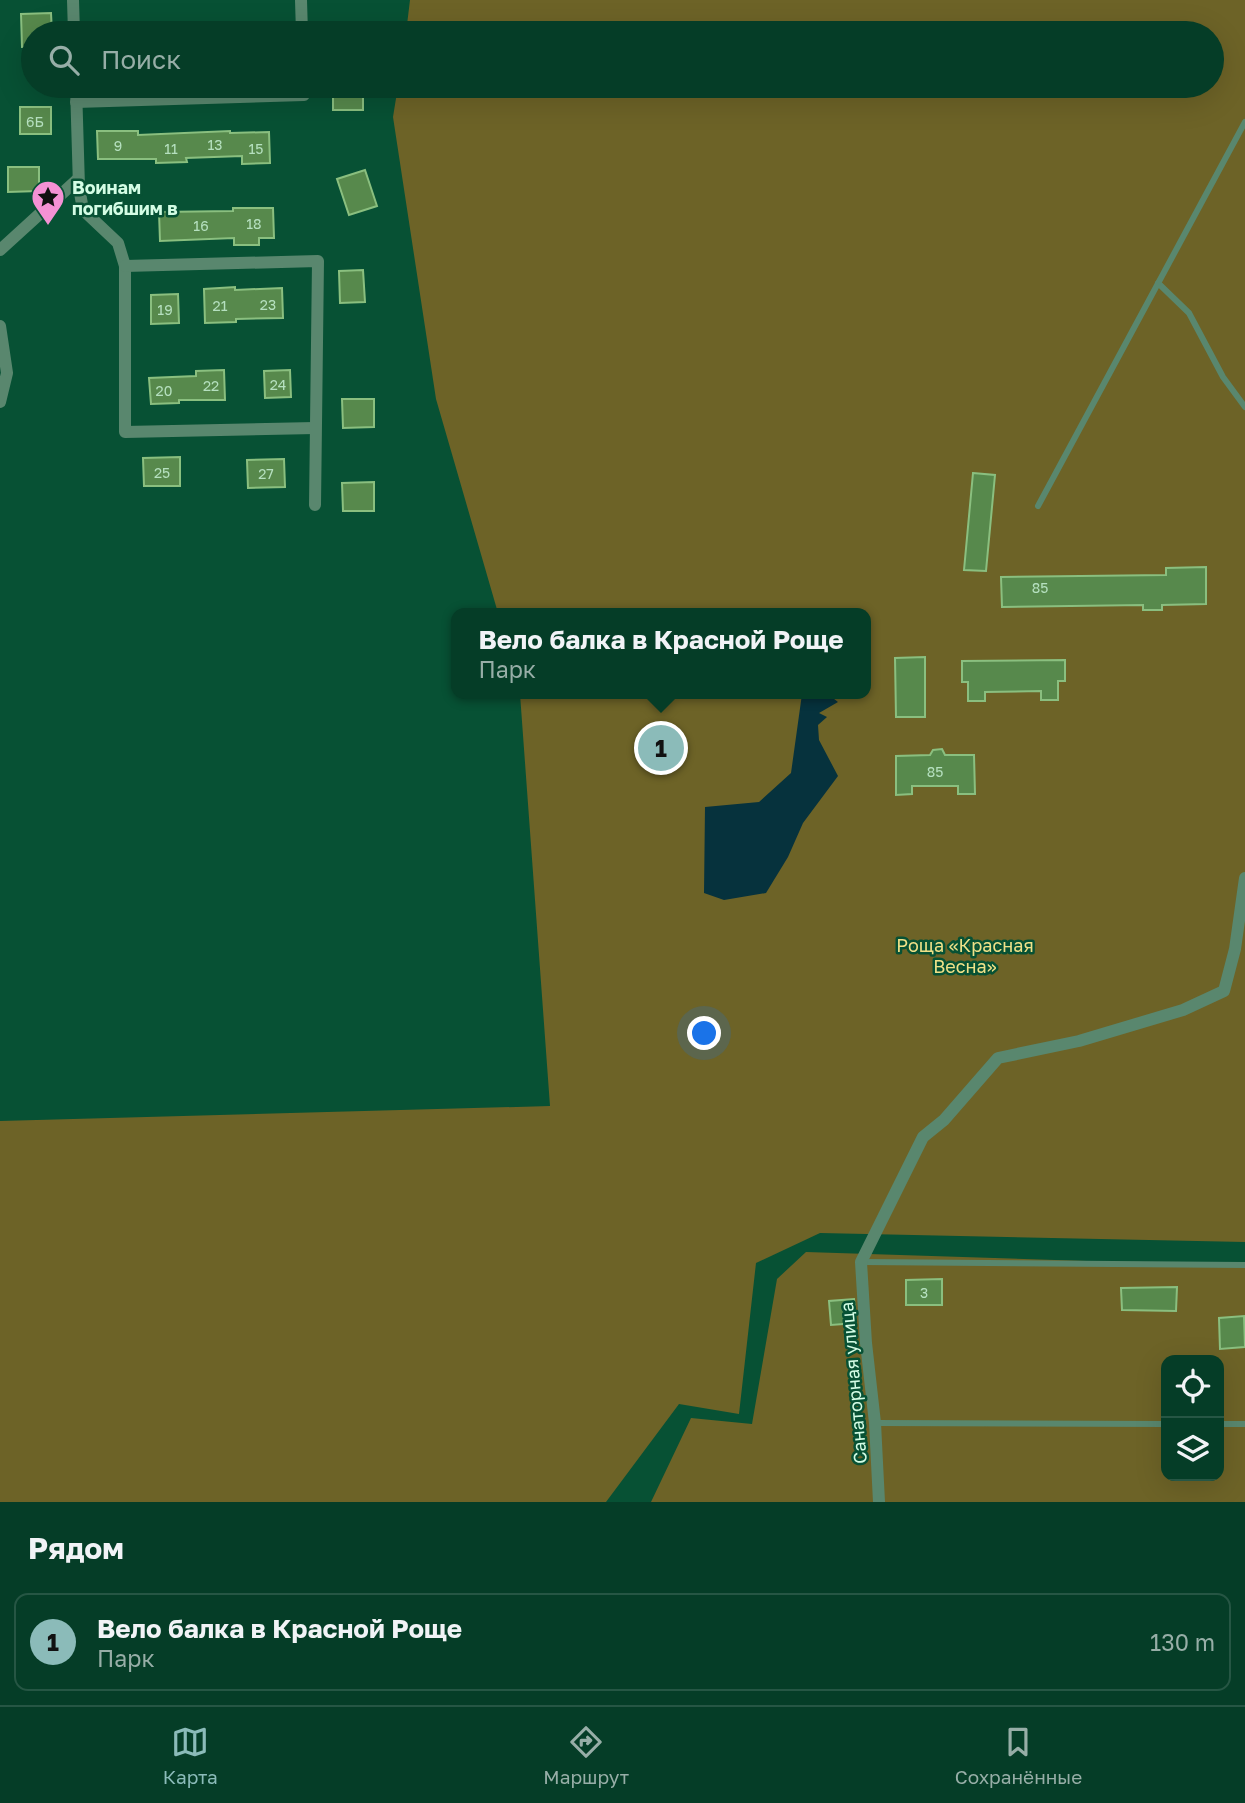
<!DOCTYPE html>
<html lang="ru">
<meta charset="utf-8">
<style>
body{margin:0;font-family:"Golos Text",sans-serif;background:#0e442f;color:#f1f3f6}
.controls{position:absolute;right:21px;bottom:21px;display:grid;overflow:hidden;border-radius:14px;box-shadow:0 7px 28px #0002}
.controls button{width:63px;height:63px;display:grid;place-items:center;padding:0;border:0;border-bottom:2px solid #265644;background:#053d27;color:#f1f3f6;font:35px sans-serif}
.you{position:absolute;left:705px;top:1034px;width:24px;height:24px;margin:-18px;border:5px solid #fff;border-radius:50%;background:#1a73e8;box-shadow:0 0 0 10px #1a73e833}
.badge{display:grid;place-items:center;width:46px;height:46px;border-radius:50%;background:#8bbbb9;color:#111;font-size:23px;font-weight:700}
.pin{position:absolute;translate:-50% -50%;border:4px solid #fff;box-shadow:0 2px 7px #0006}
.popup{position:absolute;left:451px;top:608px;width:420px;height:91px;box-sizing:border-box;display:grid;place-content:center;border-radius:14px;background:#053d27;filter:drop-shadow(0 2px 5px #0005);font-size:23px;white-space:nowrap;color:#97aea7}
.popup b{font-size:26px;color:#f1f3f6}
.popup::after{content:'';position:absolute;left:50%;top:100%;margin-left:-14px;border:14px solid transparent;border-top-color:#053d27}
.list{margin:0;padding:0;list-style:none}
h2{display:flex;justify-content:space-between;align-items:center;height:91px;margin:0;padding:0 28px;font-size:30px}
h2 small{font-size:23px;font-weight:400;color:#97aea7}
.list li{display:grid;grid-template-columns:46px 1fr auto;gap:21px;align-items:center;box-sizing:border-box;height:98px;margin:0 14px 14px;padding:0 14px;border:2px solid #265644;border-radius:14px}
.list b{display:block;font-size:26px;white-space:nowrap}
.list p{margin:0;font-size:23px;white-space:nowrap;color:#97aea7}
.list em{font-size:23px;font-style:normal;color:#97aea7}
.icon{flex:none;width:38px;height:38px;fill:none;stroke:currentColor;stroke-width:2;stroke-linecap:round;stroke-linejoin:round}
.map{position:relative;flex:none;width:1245px;height:1502px;overflow:hidden}
.search{position:absolute;background:#053d27;box-shadow:0 7px 28px #0002;left:21px;right:21px;top:21px;height:77px;display:flex;align-items:center;gap:18px;box-sizing:border-box;padding:0 24px;border-radius:38px;color:#97aea7;font-size:26px}
.sheet{height:203px;background:#053d27}
nav{display:flex;justify-content:space-around;align-items:center;box-sizing:border-box;height:98px;border-top:2px solid #265644;background:#053d27;font-size:19px;color:#97aea7}
nav a{display:grid;justify-items:center;gap:4px}
nav .on{color:#8bbbb9}
.map>svg:first-child{display:block}
</style>
<div class="map">
<svg width="1245" height="1502" viewBox="0 0 1245 1502">
<rect width="100%" height="100%" fill="#075134"/>
<!-- green -->
<g fill="#6d6327" fill-rule="evenodd">
<polygon points="410,0 1245,0 1245,1242 820,1233 756,1263 739,1414 679,1404 606,1502 0,1502 0,1121 550,1106 520,694 866,694 866,613 498,613 436,399 393,117 398,86 1212,86 1212,33 406,33"/>
<path d="M806,1252L1245,1266V1502H651L691,1418L752,1424L777,1279ZM1166,1360H1219V1476H1166Z"/>
</g>
<!-- water -->
<polygon fill="#06323d" points="802,694 829,694 829,695 838,702 819,713 827,717 818,725 819,740 838,776 803,823 788,857 766,893 724,900 704,893 705,807 759,802 791,773"/>
<!-- building -->
<g fill="#57894c" stroke="#8abf7f" stroke-width="2">
<polygon points="51,13 52,33 33,33 33,46 22,47 21,14"/>
<polygon points="363,86 363,110 333,110 333,87"/>
<rect x="20" y="107" width="31" height="27"/>
<polygon points="97,131 138,131 138,135 230,131 230,133 269,132 270,163 242,164 242,156 186,158 187,162 156,163 156,159 98,159"/>
<polygon points="8,167 39,167 39,191 8,192"/>
<polygon points="365,170 377,206 349,215 337,179"/>
<polygon points="233,208 273,208 274,238 259,238 259,245 234,245 234,238 160,241 159,212 233,211"/>
<polygon points="363,270 365,302 340,303 339,271"/>
<polygon points="235,287 235,290 282,288 283,318 236,319 236,322 205,323 204,289"/>
<polygon points="178,294 179,323 151,324 151,295"/>
<polygon points="224,370 225,400 179,400 179,403 151,404 149,378 196,376 196,371"/>
<polygon points="290,370 291,397 265,398 264,371"/>
<polygon points="342,399 374,399 374,427 343,428"/>
<polygon points="180,457 180,486 144,486 143,458"/>
<polygon points="284,459 285,487 248,488 247,460"/>
<polygon points="973,473 995,475 986,571 964,570"/>
<polygon points="374,482 374,511 343,511 342,483"/>
<polygon points="1206,567 1206,604 1162,605 1162,610 1143,610 1143,605 1002,607 1001,577 1166,575 1166,568"/>
<polygon points="925,657 925,717 896,717 895,658"/>
<polygon points="1065,660 1065,681 1058,681 1058,700 1041,700 1041,691 985,692 985,701 968,701 968,682 962,682 962,661"/>
<polygon points="942,749 945,755 974,755 975,794 958,794 958,786 912,786 912,794 896,795 896,756 930,755 933,750"/>
<polygon points="942,1279 942,1305 906,1305 906,1280"/>
<polygon points="1177,1287 1176,1311 1122,1310 1121,1288"/>
<polygon points="854,1299 856,1323 831,1325 829,1301"/>
<polygon points="1244,1316 1245,1347 1220,1349 1219,1318"/>
</g>
<g fill="none" stroke-linecap="round" stroke-linejoin="round">
<!-- lane -->
<g stroke="#59876e" stroke-width="6">
<polyline points="1158,283 1189,313 1223,377 1245,407"/>
<polyline points="1038,506 1245,122"/>
<polyline points="861,1262 1245,1265"/>
<polyline points="875,1423 1166,1424"/>
<polyline points="1219,1424 1245,1424"/>
</g>
<!-- street -->
<g stroke="#59876e" stroke-width="12">
<polyline points="73,0 74,33"/>
<polyline points="301,0 302,33"/>
<polyline points="76,86 79,187 83,210 118,243 125,266 125,432 315,428"/>
<polyline points="76,102 304,95"/>
<polyline points="0,250 78,179"/>
<polyline points="125,266 318,261 315,505"/>
<polyline points="0,326 7,373 0,402"/>
<polyline points="879,1502 875,1423 866,1343 861,1262 923,1137 944,1120 998,1058 1079,1041 1183,1010 1224,991 1235,949 1245,878"/>
</g>
</g>
<!-- icons -->
<defs>
<symbol id="sight-pin" viewBox="-11 -11 22 30"><path d="M0 17L-7.5 6A9.5 9.5 0 1 1 7.5 6Z" fill="#f491d4" stroke="#075134"/><path d="M0-6L1.8-2.2L6-1.7L2.9 1.2L3.7 5.4L0 3.3L-3.7 5.4L-2.9 1.2L-6-1.7L-1.8-2.2Z" fill="#111"/></symbol>
</defs>
<g fill-rule="evenodd">
<use href="#sight-pin" x="29" y="178" width="38" height="52"/>
</g>
<g text-anchor="middle" dominant-baseline="central" stroke-width="5" stroke-linejoin="round" paint-order="stroke">
<!-- number labels -->
<g font-size="14" fill="#b5e0bf">
<text x="35" y="121">6Б</text>
<text x="215" y="144">13</text>
<text x="118" y="145">9</text>
<text x="171" y="148">11</text>
<text x="256" y="148">15</text>
<text x="254" y="223">18</text>
<text x="201" y="225">16</text>
<text x="268" y="304">23</text>
<text x="220" y="305">21</text>
<text x="165" y="309">19</text>
<text x="278" y="384">24</text>
<text x="211" y="385">22</text>
<text x="164" y="390">20</text>
<text x="162" y="472">25</text>
<text x="266" y="473">27</text>
<text x="1040" y="587">85</text>
<text x="935" y="771">85</text>
<text x="924" y="1292">3</text>
</g>
<!-- poi labels -->
<g font-size="18" font-weight="bold" fill="#d4fde5" stroke="#075134" text-anchor="start">
<text x="72" y="187">Воинам<tspan x="72" dy="21">погибшим в</tspan></text>
</g>
<!-- park labels -->
<g font-size="18" fill="#f0e188" stroke="#075134">
<text x="965" y="945">Роща «Красная<tspan x="965" dy="21">Весна»</tspan></text>
</g>
<!-- street labels -->
<g font-size="18" fill="#d4fde5" stroke="#075134">
<text transform="translate(853 1383) rotate(-95)">Санаторная улица</text>
</g>
</g>
</svg>
<div class="controls">
<button><svg class="icon" aria-label="locate" viewBox="0 0 24 24"><circle cx="12" cy="12" r="6"/><path d="M12 2v4M12 18v4M2 12h4M18 12h4"/></svg></button>
<button><svg class="icon" aria-label="layers" viewBox="0 0 24 24"><path d="M12 4l9 5-9 5-9-5zM3 14l9 5 9-5"/></svg></button>
</div>
<div class="you"></div>
<div class="pin badge" style="left:661px;top:748px">1</div>
<div class="popup"><b>Вело балка в Красной Роще</b>Парк</div>
<div class="search"><svg class="icon" aria-label="search" viewBox="0 0 24 24"><circle cx="10" cy="10" r="6"/><path d="M15 15l6 6"/></svg>Поиск</div>
</div>
<section class="sheet">
<h2>Рядом<small></small></h2>
<ul class="list">
<li><span class="badge">1</span><div><b>Вело балка в Красной Роще</b><p>Парк</p></div><em>130 m</em></li>
</ul>
</section>
<nav>
<a class="on"><svg class="icon" aria-label="map" viewBox="0 0 24 24"><path d="M3 6l6-2 6 2 6-2v14l-6 2-6-2-6 2zM9 4v14M15 6v14"/></svg>Карта</a>
<a><svg class="icon" aria-label="directions" viewBox="0 0 24 24"><path d="M12 3l9 9-9 9-9-9zM9 14v-3h6M13 9l2 2-2 2"/></svg>Маршрут</a>
<a><svg class="icon" aria-label="saved" viewBox="0 0 24 24"><path d="M7 4h10v16l-5-4-5 4z"/></svg>Сохранённые</a>
</nav>
